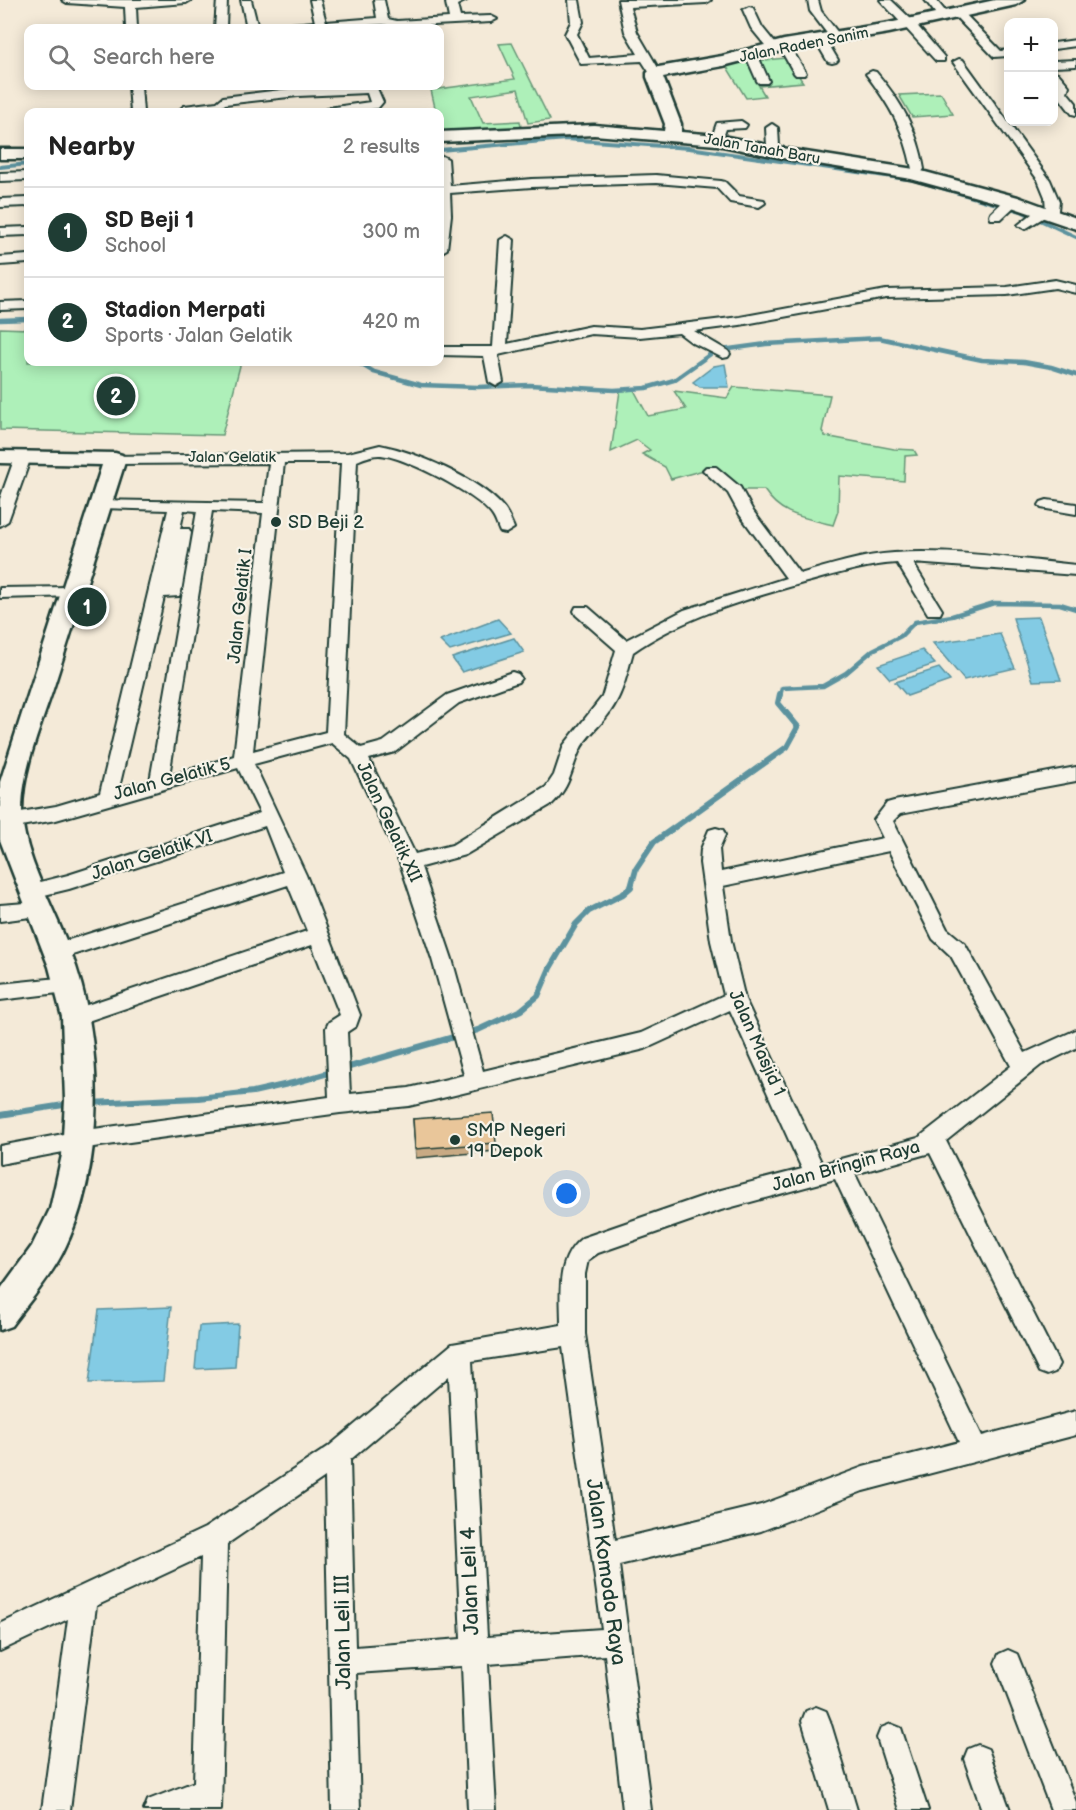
<!DOCTYPE html>
<meta charset="utf-8">
<style>
body{margin:0;font-family:"Balsamiq Sans",sans-serif;background:#f6f6f6;color:#222}
.controls{position:absolute;right:18px;top:18px;display:grid;overflow:hidden;border-radius:12px;box-shadow:0 3px 15px #0003}
.controls button{width:54px;height:54px;display:grid;place-items:center;padding:0;border:0;border-bottom:2px solid #e0e0e0;background:#fff;color:#222;font:30px sans-serif}
.you{position:absolute;left:567px;top:1194px;width:21px;height:21px;margin:-15px;border:4px solid #fff;border-radius:50%;background:#1a73e8;box-shadow:0 0 0 9px #1a73e833}
.badge{display:grid;place-items:center;width:39px;height:39px;border-radius:50%;background:#1f3d34;color:#fff;font-size:20px;font-weight:700}
.pin{position:absolute;translate:-50% -50%;border:3px solid #fff;box-shadow:0 2px 6px #0006}
.list{margin:0;padding:0;list-style:none}
h2{display:flex;justify-content:space-between;align-items:center;height:78px;margin:0;padding:0 24px;font-size:26px}
h2 small{font-size:20px;font-weight:400;color:#767676}
.list li{display:grid;grid-template-columns:39px 1fr auto;gap:18px;align-items:center;box-sizing:border-box;height:90px;padding:0 24px;border-top:2px solid #e0e0e0}
.list b{display:block;font-size:22px;white-space:nowrap}
.list p{margin:0;font-size:20px;white-space:nowrap;color:#767676}
.list em{font-size:20px;font-style:normal;color:#767676}
.icon{flex:none;width:33px;height:33px;fill:none;stroke:currentColor;stroke-width:2;stroke-linecap:round;stroke-linejoin:round}
.map{position:relative;flex:none;width:1076px;height:1810px;overflow:hidden}
.search{position:absolute;background:#fff;box-shadow:0 3px 15px #0003;left:24px;top:24px;width:420px;height:66px;display:flex;align-items:center;gap:15px;box-sizing:border-box;padding:0 21px;border-radius:12px;color:#767676;font-size:22px}
.panel{position:absolute;background:#fff;box-shadow:0 3px 15px #0003;left:24px;top:108px;width:420px;height:258px;border-radius:12px}
.map>svg:first-child{display:block}
</style>
<div class="map">
<svg width="1076" height="1810" viewBox="0 0 1076 1810">
<rect width="100%" height="100%" fill="#f4ead8"/>
<filter id="ink" filterUnits="userSpaceOnUse"><feTurbulence type="fractalNoise" baseFrequency=".0167" numOctaves="2"/><feDisplacementMap in="SourceGraphic" scale="12" xChannelSelector="R" yChannelSelector="G"/><feConvolveMatrix kernelMatrix="1 2 1 2 8 2 1 2 1" color-interpolation-filters="sRGB"/></filter>
<g filter="url(#ink)">
<!-- green -->
<g fill="#aef0b9" stroke="#669676" stroke-width="1.5">
<polygon points="512,43 550,120 528,123 518,89 471,96 483,123 520,121 521,127 440,134 440,112 436,112 431,90 515,79 499,44"/>
<polygon points="786,58 803,82 759,86 765,96 746,98 725,64"/>
<polygon points="941,93 953,114 912,117 899,95"/>
<polygon points="0,328 28,329 28,362 241,362 222,435 0,430"/>
<path d="M734,387L830,395L822,431L825,436L894,449L914,450L917,455L905,456L904,481L839,476L838,511L833,525C804,517 782,517 764,490H734L711,470L700,471L671,479L665,467L642,454L650,450L637,440L611,452L620,391L634,390L648,416L686,409L674,391L727,398Z"/>
</g>
<!-- water -->
<g fill="#83cbe4" stroke="#5b929e" stroke-width="1.5">
<polygon points="725,364 729,387 700,387 693,382 714,366"/>
<polygon points="1039,617 1061,680 1033,681 1013,618"/>
<polygon points="498,619 511,633 450,651 440,641"/>
<polygon points="1000,634 1015,668 964,680 933,643"/>
<polygon points="514,638 524,652 462,672 452,658"/>
<polygon points="922,650 935,664 890,679 878,665"/>
<polygon points="939,668 950,681 907,696 895,682"/>
<polygon points="171,1307 163,1381 89,1383 99,1310"/>
<polygon points="238,1324 235,1367 195,1369 199,1326"/>
</g>
<g fill="none" stroke-linecap="round" stroke-linejoin="round">
<!-- stream-far2 -->
<g stroke="#5b929e" stroke-width="4">
<polyline points="440,150 566,139 689,148 914,180 1021,211 1076,237"/>
<polyline points="0,167 28,164"/>
</g>
<!-- stream-far1 -->
<g stroke="#5b929e" stroke-width="4.5">
<polyline points="0,320 28,319"/>
<polyline points="357,362 374,372 421,385 478,387 530,385 614,390 646,388 674,380 712,353 722,350 766,344 879,338 982,360 1024,362 1051,367 1076,375"/>
<polyline points="780,696 782,688 823,686 846,673 873,650 901,636 915,622 952,616 994,603 1060,604 1076,609"/>
</g>
<!-- stream -->
<g stroke="#5b929e" stroke-width="6">
<polyline points="90,1103 198,1098 253,1092 297,1082 478,1030 521,1010 538,996 550,968 576,924 589,911 623,894 631,887 636,869 654,842 787,747 798,727 778,703 780,694"/>
<polyline points="0,1115 70,1104"/>
</g>
<defs>
<g id="street">
<polygon points="62,0 191,0 186,3 136,7 137,28 126,28 125,7 67,3"/>
<polygon points="217,0 227,0 226,28 215,28"/>
<polygon points="241,0 251,0 258,28 247,28"/>
<polygon points="310,0 320,0 326,22 377,18 374,0 384,0 388,19 397,21 449,18 446,3 450,0 467,0 457,5 460,17 491,16 497,19 491,22 397,27 383,24 321,28 274,28 279,25 315,22"/>
<polygon points="569,0 579,0 583,22 577,34 589,58 638,54 625,32 618,0 711,0 706,3 630,7 637,32 661,73 655,76 651,75 642,61 581,64 565,34 571,22"/>
<polygon points="808,0 818,0 821,11 842,38 840,40 832,40 810,11"/>
<polygon points="880,0 891,0 914,22 944,57 944,61 936,61"/>
<polygon points="925,0 936,0 949,16 947,18 939,18"/>
<polygon points="749,7 753,8 762,27 779,48 777,50 769,50 751,28 743,10"/>
<polygon points="958,10 962,11 1001,51 1008,50 1008,56 994,57 954,15 952,13"/>
<polygon points="821,37 825,38 838,60 836,62 832,63 828,62 815,40"/>
<polygon points="1076,40 1076,46 1054,49 1054,43"/>
<polygon points="784,42 788,43 806,73 804,75 796,75 794,73 778,45"/>
<polygon points="751,51 757,54 769,81 767,83 759,83 757,81 745,54"/>
<polygon points="959,59 963,60 1050,180 1059,201 1057,219 1052,220 1046,216 1025,229 1018,225 1037,210 1046,210 1045,197 1038,180 953,62"/>
<polygon points="1076,60 1076,66 1054,67 1054,61"/>
<path d="M872,71L876,72C901,101 918,131 924,169L918,177H910L908,174L912,169C905,131 889,104 866,74Z"/>
<polygon points="1054,72 1058,73 1069,86 1067,92 1076,103 1076,115 1072,114 1055,92 1057,86 1054,82"/>
<polygon points="129,86 141,86 143,112 131,112"/>
<path d="M376,86L383,102L378,108L348,112H322L328,108L370,102L367,93L298,96L225,104C218,113 188,113 177,112L184,106L217,102L223,97L298,88Z"/>
<polygon points="741,121 747,125 745,128 726,129 721,143 713,143 711,140 717,123"/>
<polygon points="772,124 778,128 779,146 774,153 770,154 764,150 767,146 766,128"/>
<polygon points="440,155 448,159 450,186 532,179 656,175 721,181 725,182 739,196 764,200 765,203 759,207 730,202 717,188 656,183 532,187 450,193 451,215 447,249 440,253"/>
<polygon points="28,172 28,180 0,181 0,173"/>
<polygon points="1012,197 1017,198 1018,201 1017,204 1001,219 991,219 990,216 991,213 1007,198"/>
<polygon points="28,198 28,206 0,207 0,199"/>
<polygon points="28,227 28,235 0,236 0,228"/>
<polygon points="507,236 514,240 507,344 591,326 640,329 740,317 886,290 1007,287 1055,280 1076,285 1076,293 1055,288 1007,295 886,298 740,325 694,331 728,351 730,354 728,357 723,358 691,342 679,333 640,337 591,334 498,355 503,382 496,386 489,382 484,356 440,355 440,347 493,347 500,240"/>
<polygon points="28,255 28,263 0,265 0,257"/>
<polygon points="28,301 28,309 0,310 0,302"/>
<path d="M380,445C416,452 479,479 503,507C508,513 511,521 514,528L506,533L500,532C497,526 496,520 492,515C479,495 402,455 379,455C371,455 364,458 357,461L344,734L361,748L383,742L447,695L512,672L518,674L521,678L518,682L459,703L395,752L369,759L415,854L452,845L546,787L554,775L564,745L602,697L616,650L576,615L574,611L576,607H588L626,640L684,610L786,578L740,515L728,493L706,473L703,470L706,467H716L740,487L753,511L800,574C830,565 862,555 894,553C954,549 1016,559 1076,565V575L913,563L942,610L940,614H928L897,563C865,565 833,575 803,583C743,600 684,617 633,652C627,673 623,694 610,712C601,726 585,736 579,752C570,773 570,787 552,804L465,855L421,867L452,959L483,1071L641,1033L724,995L711,941L700,863L701,849L709,830L716,828L723,830L725,835L719,849L721,872L883,838L874,820L887,803L894,801L1076,767V781L900,814L893,821L947,929L965,944L1025,1053L1076,1030V1048L1041,1065L946,1141L1055,1356L1059,1364L1055,1372L1047,1375L1039,1372L930,1153L855,1174L982,1436L1076,1411V1435L863,1491L761,1531L619,1565L651,1810H623L605,1655L488,1664L496,1810H468L462,1666L356,1673L360,1810H332L325,1477L227,1544L221,1810H144L148,1800L194,1782L201,1557L96,1606L70,1810H42L68,1619L0,1651V1624L205,1528L328,1447L452,1344L561,1325C561,1294 555,1259 582,1238L721,1190L802,1169L730,1010L645,1049L409,1106L340,1113L79,1149L0,1164V1146L79,1131L329,1097L326,1028L329,1022L340,1015L312,945L76,1025L69,1023L66,1017L69,1011L307,931L288,885L57,960L50,958L47,952L50,946L283,872L265,826L69,889L32,898L25,896L22,891L25,886L68,875L260,813L238,768L56,820L9,828L2,826L0,820L2,816L9,814L56,806L100,793L168,510L101,508L95,506L93,503L95,500L264,503L269,463L115,464L110,462L107,459L110,456L348,453ZM284,463H341L326,732L253,751ZM184,510L197,511L150,781L119,788L164,597L179,596L181,592L191,533L189,529H180ZM212,511L263,513L234,756L169,776ZM332,743L351,759L400,863L432,959L464,1075L409,1088L350,1094L347,1032L356,1026L360,1015L306,875L254,764ZM889,851L933,939L951,956L1011,1066L918,1138L822,1164L745,999L731,941L723,886ZM835,1179L959,1442L863,1467L761,1505L615,1540L585,1334V1274L588,1260L598,1253L721,1210ZM563,1347L602,1629L487,1637L472,1361ZM449,1376L461,1639L355,1647L350,1460Z"/>
<polygon points="23,452 31,457 8,521 0,526 0,499 15,457"/>
<polygon points="1047,500 1076,504 1076,514 1041,508 1039,505 1041,502"/>
<polygon points="71,587 77,588 79,592 77,596 0,598 0,588"/>
<polygon points="39,902 46,905 49,910 46,915 0,921 0,905"/>
<polygon points="68,977 75,979 78,985 75,991 0,1000 0,984"/>
<polygon points="1008,1650 1017,1654 1076,1802 1076,1810 1051,1810 995,1663 999,1654"/>
<polygon points="816,1707 826,1711 830,1721 857,1810 829,1810 802,1721 806,1711"/>
<polygon points="891,1724 901,1728 928,1810 900,1810 877,1738 881,1728"/>
<polygon points="978,1745 988,1749 1010,1810 982,1810 964,1759 968,1749"/>
</g>
<g id="secondary">
<polygon points="995,0 1024,0 1016,5 889,33 785,50 723,66 663,77 681,124 681,132 717,135 793,150 914,169 1018,197 1076,218 1076,229 1006,205 911,179 793,160 717,145 594,135 440,142 440,132 594,125 664,131 665,124 647,77 647,73 653,68 722,56 784,40 889,23"/>
<rect x="0" y="149" width="28" height="10"/>
<path d="M0,451L115,453L122,455L126,459C102,534 79,608 55,683C42,724 22,768 22,811C22,853 55,910 70,950C105,1039 106,1168 62,1254C48,1280 29,1302 11,1326L0,1330V1290L32,1246L50,1209L62,1155L65,1100L62,1017L49,967L0,840V782L102,465L0,463Z"/>
</g>
</defs>
<!-- street casing -->
<use href="#street" stroke="#1f3d34" stroke-width="4"/>
<!-- secondary casing -->
<use href="#secondary" stroke="#1f3d34" stroke-width="5"/>
<!-- street -->
<use href="#street" fill="#f7f3e8" fill-rule="evenodd"/>
<!-- secondary -->
<use href="#secondary" fill="#f7f3e8" fill-rule="evenodd"/>
</g>
<!-- wall -->
<polygon fill="#c8aa84" stroke="#1f3d34" stroke-width="1.5" points="413,1119 496,1143 496,1151 416,1158"/>
<!-- building -->
<polygon fill="#e9c69a" stroke="#1f3d34" stroke-width="1.5" points="493,1113 496,1143 415,1149 413,1119"/>
</g>
<!-- markers -->
<g fill="#1f3d34" stroke="#f7f3e8" stroke-width="2">
<circle cx="276" cy="522" r="6"/>
<circle cx="455" cy="1140" r="6"/>
</g>
<g text-anchor="middle" dominant-baseline="central" stroke-width="4.5" stroke-linejoin="round" paint-order="stroke">
<!-- far-street labels -->
<g font-size="15" fill="#1f3d34" stroke="#f7f3e8">
<text transform="translate(804 45) rotate(-11)">Jalan Raden Sanim</text>
<text transform="translate(762 149) rotate(10)">Jalan Tanah Baru</text>
<text x="232" y="457">Jalan Gelatik</text>
</g>
<!-- poi labels -->
<g font-size="18" fill="#1f3d34" stroke="#f7f3e8" text-anchor="start">
<text x="288" y="522">SD Beji 2</text>
<text x="467" y="1130">SMP Negeri<tspan x="467" dy="21">19 Depok</tspan></text>
</g>
<!-- street labels -->
<g font-size="18" fill="#1f3d34" stroke="#f7f3e8">
<text transform="translate(240 606) rotate(-84)">Jalan Gelatik I</text>
<text transform="translate(172 779) rotate(-15)">Jalan Gelatik 5</text>
<text transform="translate(389 822) rotate(65)">Jalan Gelatik XII</text>
<text transform="translate(152 855) rotate(-18)">Jalan Gelatik VI</text>
<text transform="translate(757 1043) rotate(66)">Jalan Masjid 1</text>
<text transform="translate(846 1166) rotate(-15)">Jalan Bringin Raya</text>
</g>
<!-- near-street labels -->
<g font-size="21" fill="#1f3d34" stroke="#f7f3e8">
<text transform="translate(606 1572) rotate(82)">Jalan Komodo Raya</text>
<text transform="translate(470 1581) rotate(-92)">Jalan Leli 4</text>
<text transform="translate(343 1632) rotate(-91)">Jalan Leli III</text>
</g>
</g>
</svg>
<div class="controls">
<button>+</button>
<button>−</button>
</div>
<div class="you"></div>
<div class="pin badge" style="left:87px;top:607px">1</div>
<div class="pin badge" style="left:116px;top:396px">2</div>
<div class="search"><svg class="icon" aria-label="search" viewBox="0 0 24 24"><circle cx="10" cy="10" r="6"/><path d="M15 15l6 6"/></svg>Search here</div>
<section class="panel">
<h2>Nearby<small>2 results</small></h2>
<ul class="list">
<li><span class="badge">1</span><div><b>SD Beji 1</b><p>School</p></div><em>300 m</em></li>
<li><span class="badge">2</span><div><b>Stadion Merpati</b><p>Sports · Jalan Gelatik</p></div><em>420 m</em></li>
</ul>
</section>
</div>
